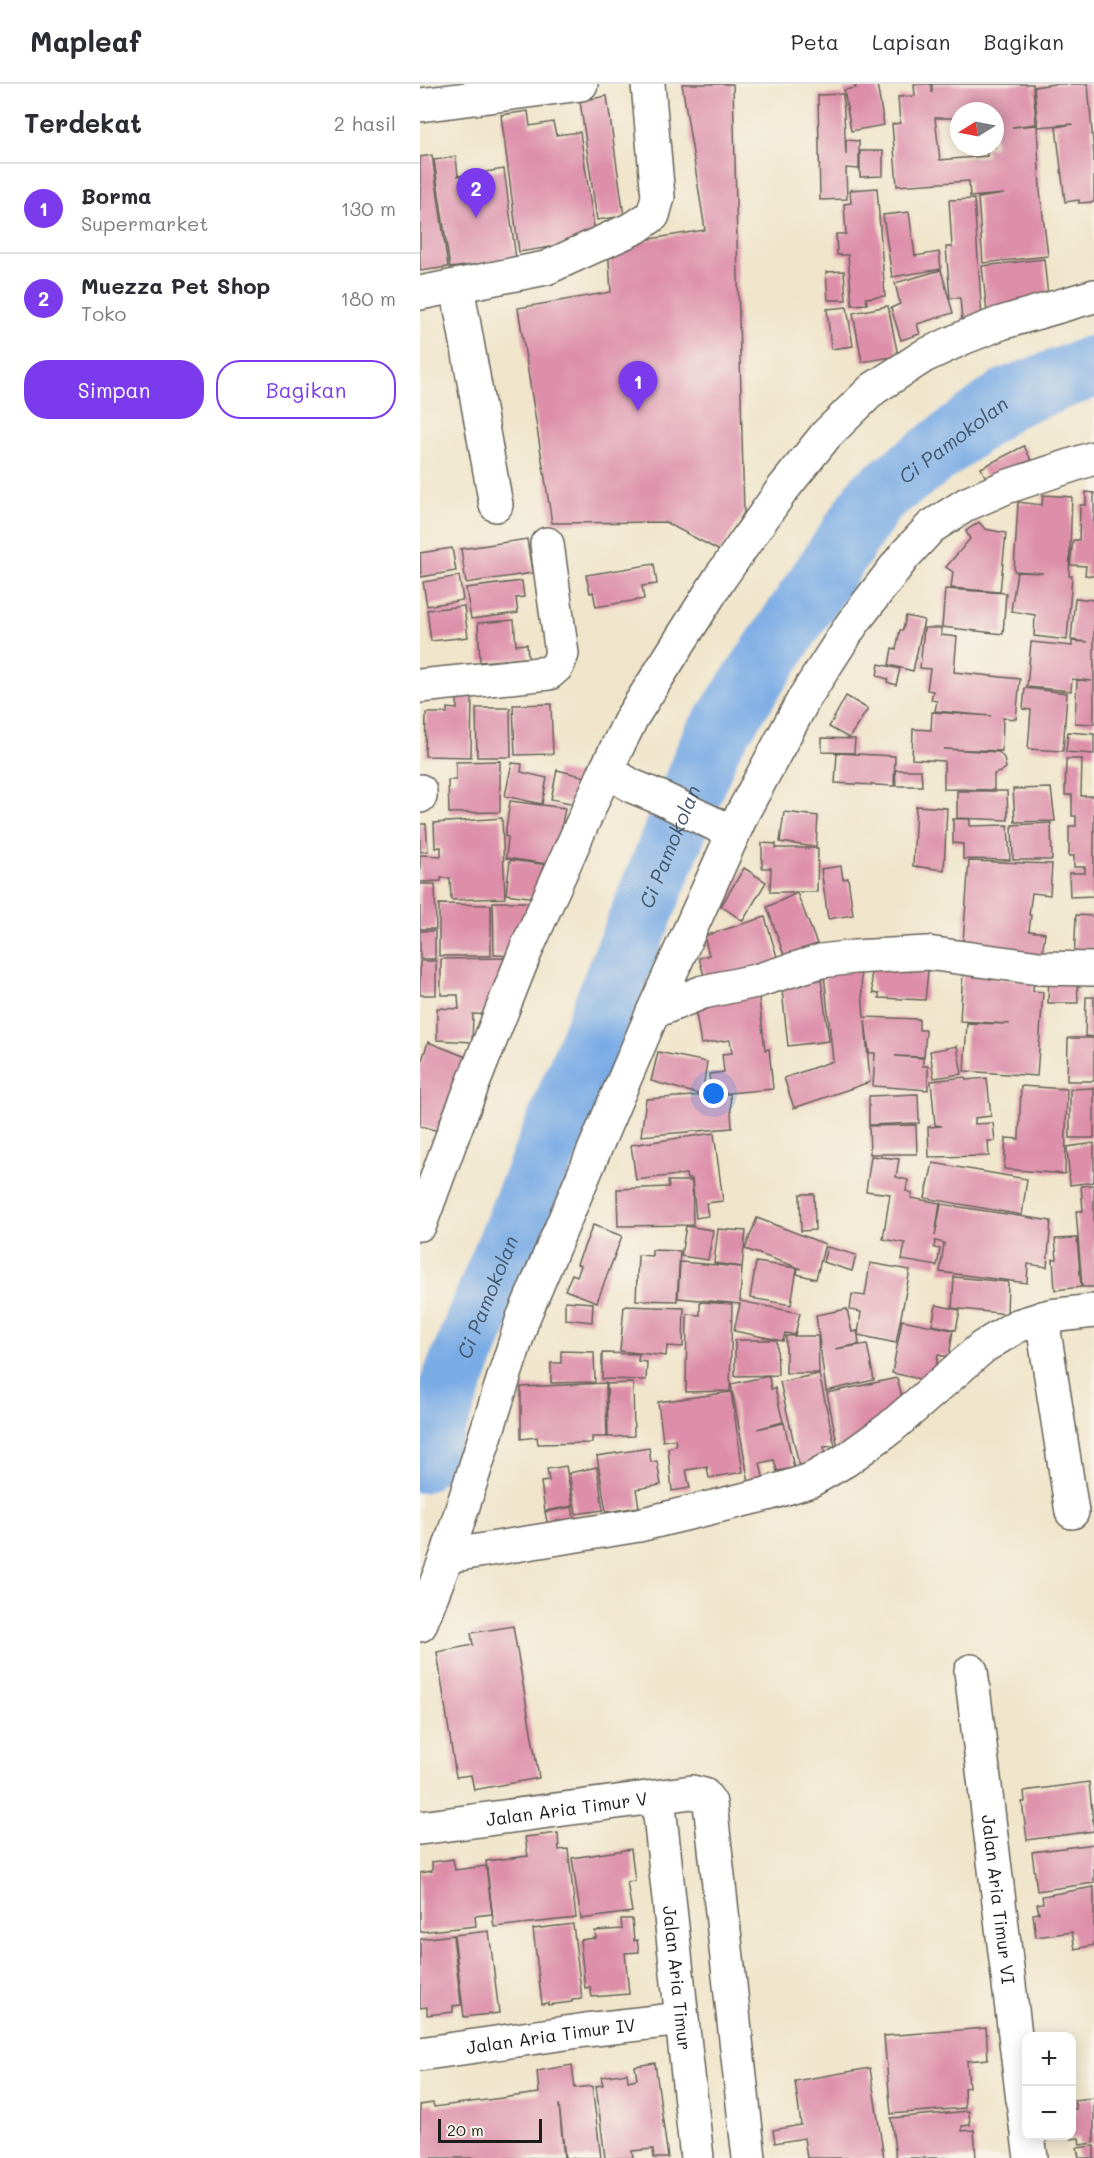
<!DOCTYPE html>
<html lang="id">
<meta charset="utf-8">
<style>
body{margin:0;font-family:Mali,sans-serif;background:#f7f7f7;color:#2b2b33}
.controls{position:absolute;right:18px;bottom:18px;display:grid;overflow:hidden;border-radius:12px;box-shadow:0 3px 15px #0003}
.controls button{width:54px;height:54px;display:grid;place-items:center;padding:0;border:0;border-bottom:2px solid #e1e1e2;background:#fff;color:#2b2b33;font:30px sans-serif}
.compass{position:absolute;left:530px;top:18px;width:54px;height:54px;border-radius:50%;background:#fff;box-shadow:0 3px 15px #0003;rotate:260deg}
.scale{position:absolute;left:18px;bottom:15px;width:104px;box-sizing:border-box;padding-left:6px;border:3px solid #1c1c1c;border-top:0;font-size:16px;line-height:21px;white-space:nowrap;color:#1c1c1c;-webkit-text-stroke:4px #f7f3e8;paint-order:stroke}
.you{position:absolute;left:294px;top:1010px;width:21px;height:21px;margin:-15px;border:4px solid #fff;border-radius:50%;background:#1a73e8;box-shadow:0 0 0 9px #1a73e833}
.badge{display:grid;place-items:center;width:39px;height:39px;border-radius:50%;background:#7c3aed;color:#fff;font-size:20px;font-weight:700}
.pin{position:absolute;translate:-50% -50px;filter:drop-shadow(0 2px 3px #0008)}
.pin::after{content:'';position:absolute;top:32px;width:21px;height:18px;background:inherit;clip-path:polygon(0 0,100% 0,50% 100%)}
.list{margin:0;padding:0;list-style:none}
h2{display:flex;justify-content:space-between;align-items:center;height:78px;margin:0;padding:0 24px;font-size:26px}
h2 small{font-size:20px;font-weight:400;color:#7c7c81}
.list li{display:grid;grid-template-columns:39px 1fr auto;gap:18px;align-items:center;box-sizing:border-box;height:90px;padding:0 24px;border-top:2px solid #e1e1e2}
.list b{display:block;font-size:22px;white-space:nowrap}
.list p{margin:0;font-size:20px;white-space:nowrap;color:#7c7c81}
.list em{font-size:20px;font-style:normal;color:#7c7c81}
.actions{display:flex;gap:12px;padding:18px 24px}
.actions a{flex:1;padding:14px 0;border:2px solid #7c3aed;border-radius:24px;text-align:center;font-size:21px;color:#7c3aed}
.actions .main{background:#7c3aed;color:#fff}
.map{position:relative;flex:none;width:674px;height:2074px;overflow:hidden}
header{display:flex;align-items:center;gap:36px;box-sizing:border-box;height:84px;padding:0 30px;background:#fff;border-bottom:2px solid #e1e1e2}
header strong{font-size:28px}
nav{display:flex;gap:33px;margin-inline-start:auto;font-size:21px}
main{display:flex}
aside{flex:1;background:#fff}
.map>svg:first-child{display:block}
</style>
<header>
<strong>Mapleaf</strong>
<nav><a>Peta</a><a>Lapisan</a><a>Bagikan</a></nav>
</header>
<main>
<aside>
<h2>Terdekat<small>2 hasil</small></h2>
<ul class="list">
<li><span class="badge">1</span><div><b>Borma</b><p>Supermarket</p></div><em>130 m</em></li>
<li><span class="badge">2</span><div><b>Muezza Pet Shop</b><p>Toko</p></div><em>180 m</em></li>
</ul>
<div class="actions"><a class="main">Simpan</a><a>Bagikan</a></div>
</aside>
<div class="map">
<svg width="674" height="2074" viewBox="0 0 674 2074">
<rect width="100%" height="100%" fill="#f7f3e8"/>
<filter id="ink" filterUnits="userSpaceOnUse"><feTurbulence type="fractalNoise" baseFrequency=".0167" numOctaves="2"/><feDisplacementMap in="SourceGraphic" scale="12" xChannelSelector="R" yChannelSelector="G"/><feConvolveMatrix kernelMatrix="1 2 1 2 8 2 1 2 1" color-interpolation-filters="sRGB"/></filter>
<filter id="wash" filterUnits="userSpaceOnUse"><feTurbulence type="fractalNoise" baseFrequency=".008" numOctaves="4" result="noise"/><feDisplacementMap in="SourceGraphic" scale="24" xChannelSelector="R" yChannelSelector="G"/><feGaussianBlur stdDeviation="1.35" result="paint"/><feColorMatrix in="noise" values="0 0 0 0 0 0 0 0 0 0 0 0 0 0 0 0 0 1.4 0 .05"/><feComposite in="paint" operator="in"/></filter>
<g filter="url(#wash)">
<rect width="100%" height="100%" fill="#f0e5ca"/>
<g fill="none" stroke-linecap="round" stroke-linejoin="round">
<!-- river -->
<path stroke="#79abe5" stroke-width="62" id="s1" d="M0,1378L291,659L456,413L587,315L674,282"/>
</g>
<g id="blocks">
<!-- building -->
<g fill="#dd8faa" fill-rule="evenodd">
<polygon points="262,0 313,0 324,429 300,467 245,438 132,439 98,224 191,208 188,162 285,146"/>
<polygon points="435,0 457,0 464,41 431,47 424,6 436,4"/>
<path d="M494,0H511L512,9V0H613L616,40L592,43L617,41L620,107L628,172L563,179L558,114L584,110L550,113L549,97L477,102L472,40L480,39L478,13L495,12ZM539,27H575V63H566L567,72L520,76L515,34H539Z"/>
<polygon points="634,0 668,0 674,71 674,118 659,119 659,116 645,118 636,43 653,40 618,43 614,3"/>
<polygon points="423,10 426,71 426,56 439,57 439,85 426,84 427,115 400,116 398,11"/>
<polygon points="187,12 204,132 177,136 160,17"/>
<polygon points="108,27 110,42 133,38 136,51 160,48 176,156 99,168 81,31"/>
<polygon points="544,63 565,63 565,66 544,69"/>
<polygon points="440,67 463,67 463,92 440,93"/>
<polygon points="12,71 28,183 0,187 0,73"/>
<polygon points="36,73 38,92 84,85 96,175 30,184 14,76"/>
<polygon points="457,104 465,212 446,214 447,220 432,221 428,171 417,171 416,150 426,150 424,120 431,119 430,106"/>
<polygon points="554,115 562,235 542,237 540,214 530,214 526,163 532,163 529,116"/>
<polygon points="489,128 495,172 519,168 521,185 472,193 463,131"/>
<polygon points="624,175 629,222 567,229 562,182"/>
<polygon points="521,186 533,229 497,240 500,250 481,256 471,224 480,220 475,199"/>
<polygon points="424,187 426,216 408,216 406,188"/>
<polygon points="468,222 478,272 442,278 433,229"/>
<polygon points="427,223 433,262 411,265 407,225"/>
<polygon points="604,362 615,384 576,398 573,390 566,394 561,384"/>
<polygon points="666,408 674,409 674,492 665,491 666,482 650,481 653,456 659,456 660,421 666,421"/>
<polygon points="623,411 652,413 649,492 652,492 647,556 614,552 615,531 591,527 597,488 623,489 594,487 598,418 622,421"/>
<polygon points="559,438 565,445 586,449 580,508 531,504 533,488 526,483 550,455 546,447"/>
<polygon points="107,455 112,489 46,499 41,465"/>
<polygon points="32,464 36,487 1,493 0,469"/>
<polygon points="234,480 237,500 222,502 224,515 176,523 173,508 170,509 166,491"/>
<polygon points="39,492 43,516 7,522 3,498"/>
<polygon points="102,497 104,513 96,514 98,529 51,535 46,504"/>
<polygon points="525,505 586,509 583,550 522,543"/>
<polygon points="655,514 674,516 674,640 655,639 657,596 672,597 652,595 651,607 607,603 611,558 652,562 652,557 668,558 651,556"/>
<polygon points="44,522 48,553 11,557 7,526"/>
<polygon points="486,532 504,536 493,587 469,581 472,564 476,565 480,546 483,546"/>
<polygon points="94,536 96,561 107,560 108,574 60,578 58,539"/>
<polygon points="504,544 521,544 521,551 537,553 534,588 600,595 596,635 583,634 582,667 524,665 579,668 584,674 586,684 580,688 574,690 574,706 524,705 524,677 492,675 493,645 511,646 512,628 571,632 515,627 517,617 511,616 513,607 507,606 510,585 500,584"/>
<polygon points="459,580 480,585 476,601 467,598 468,595 457,592"/>
<polygon points="605,604 647,609 643,667 608,665 611,626 603,625"/>
<polygon points="37,610 52,611 51,673 5,672 6,629 27,629 27,624 37,625"/>
<polygon points="426,612 448,625 429,654 409,643"/>
<polygon points="131,620 133,670 95,671 93,621"/>
<polygon points="56,624 90,624 91,673 57,673"/>
<polygon points="648,648 674,650 674,670 646,668"/>
<polygon points="402,654 435,655 434,669 402,668"/>
<polygon points="417,669 475,672 474,702 415,699"/>
<polygon points="646,675 662,675 661,712 674,712 674,812 650,813 649,789 665,789 665,783 654,783 654,772 649,772 649,742 656,742 656,732 652,732 652,711 645,711"/>
<polygon points="80,677 80,728 29,729 28,696 36,696 36,678"/>
<polygon points="92,679 102,680 101,688 127,694 122,720 85,712"/>
<polygon points="137,686 166,693 160,721 131,715"/>
<polygon points="475,686 501,686 502,702 476,702"/>
<polygon points="631,704 635,737 595,738 593,705"/>
<polygon points="537,707 587,707 588,736 537,734"/>
<polygon points="90,717 145,724 135,781 86,774 88,753 85,752"/>
<polygon points="496,722 527,724 524,786 493,782"/>
<polygon points="364,728 398,732 396,763 360,758"/>
<polygon points="82,734 85,814 31,816 30,794 21,794 21,797 0,798 0,771 21,772 21,763 15,764 14,739"/>
<polygon points="533,735 550,735 550,742 588,741 590,776 543,775 543,760 533,759"/>
<polygon points="631,739 632,776 593,776 592,741"/>
<polygon points="0,740 6,740 8,767 0,768"/>
<polygon points="342,759 356,760 356,764 398,764 397,808 350,808 351,784 342,784"/>
<polygon points="90,776 136,782 124,815 86,810"/>
<polygon points="549,777 632,780 630,811 612,809 609,831 611,831 609,847 625,849 621,879 542,871"/>
<polygon points="421,782 423,795 428,794 433,831 408,835 401,785"/>
<polygon points="324,784 346,798 323,837 301,822"/>
<polygon points="0,800 15,800 16,845 0,845"/>
<polygon points="377,809 401,870 365,874 347,823"/>
<polygon points="73,818 118,818 99,872 74,871"/>
<polygon points="19,820 71,821 71,872 19,872"/>
<polygon points="656,831 674,832 674,881 654,880"/>
<polygon points="345,833 359,879 287,902 279,874 289,871 284,852"/>
<rect x="0" y="847" width="15" height="28"/>
<polygon points="88,874 73,931 53,930 52,958 17,956 17,924 39,925 38,911 21,911 21,875"/>
<rect x="0" y="877" width="16" height="34"/>
<polygon points="449,877 509,877 505,916 459,914 459,910 453,909"/>
<polygon points="440,882 444,933 499,935 499,946 506,946 504,973 475,972 503,974 503,982 508,982 508,1006 453,1002 455,969 449,969 445,936 450,998 374,1024 364,994 413,977 404,890"/>
<polygon points="543,886 573,887 572,895 614,896 613,907 623,908 617,992 544,987 547,939 590,940 540,937"/>
<polygon points="400,887 409,957 368,962 361,897"/>
<polygon points="629,888 657,888 658,919 628,919"/>
<polygon points="338,906 345,966 349,965 353,1005 297,1010 310,1010 312,1044 221,1052 226,1015 291,1011 289,990 304,988 302,970 312,969 310,956 281,960 274,918"/>
<polygon points="666,913 674,913 674,953 665,952"/>
<polygon points="648,954 674,954 674,997 647,997"/>
<polygon points="8,958 46,973 22,1048 0,1042 0,982"/>
<polygon points="537,962 542,990 514,994 510,967"/>
<polygon points="238,968 287,978 282,1011 231,997"/>
<polygon points="545,993 546,996 567,994 571,1032 555,1034 555,1040 573,1039 575,1057 568,1057 569,1072 509,1073 508,1043 522,1042 515,1041 511,997"/>
<polygon points="601,1002 647,1005 645,1090 584,1085 586,1054 599,1055"/>
<polygon points="674,1004 674,1054 650,1054 650,1005"/>
<polygon points="498,1010 499,1039 449,1041 449,1012"/>
<polygon points="496,1041 497,1070 450,1070 449,1042"/>
<polygon points="294,1049 303,1117 286,1119 288,1132 276,1134 272,1095 267,1095 266,1090 216,1096 211,1061"/>
<polygon points="674,1059 674,1098 650,1101 647,1063"/>
<polygon points="451,1072 479,1075 476,1093 488,1096 486,1107 492,1109 491,1114 520,1119 515,1152 521,1120 631,1137 627,1183 608,1180 607,1199 520,1188 524,1159 515,1157 514,1164 520,1165 517,1182 482,1176 485,1159 463,1155 470,1110 446,1107"/>
<polygon points="513,1079 607,1095 602,1131 505,1114"/>
<polygon points="248,1097 272,1097 273,1141 198,1142 197,1105 249,1103"/>
<polygon points="674,1101 674,1203 662,1203 656,1127 663,1127 661,1102"/>
<polygon points="380,1110 394,1110 395,1146 381,1147"/>
<polygon points="337,1134 405,1160 396,1195 377,1190 378,1184 382,1185 325,1165"/>
<polygon points="173,1141 202,1152 177,1218 145,1206 152,1190 157,1192 161,1182 157,1180"/>
<polygon points="266,1142 293,1146 288,1176 261,1172"/>
<polygon points="298,1145 326,1147 322,1183 294,1179"/>
<polygon points="657,1154 661,1203 635,1206 633,1175 637,1175 635,1155"/>
<polygon points="407,1163 436,1171 432,1187 403,1178"/>
<polygon points="232,1166 260,1167 257,1217 216,1216 218,1171 232,1172"/>
<polygon points="260,1178 322,1183 320,1217 380,1229 375,1251 365,1249 363,1257 314,1247 320,1220 258,1214"/>
<polygon points="336,1178 377,1184 371,1221 330,1214"/>
<polygon points="450,1179 490,1186 476,1259 438,1251 439,1260 415,1265 447,1260 454,1296 406,1307 396,1231 427,1225 432,1248 437,1247 438,1251 441,1228 430,1226 432,1210 445,1212"/>
<polygon points="534,1193 588,1198 587,1230 532,1224"/>
<polygon points="145,1217 173,1219 172,1238 145,1235"/>
<polygon points="280,1218 312,1220 310,1307 266,1308 267,1230 280,1231"/>
<polygon points="516,1221 540,1226 536,1246 512,1241"/>
<polygon points="204,1222 264,1224 263,1263 247,1262 246,1272 200,1267"/>
<polygon points="482,1236 533,1246 529,1273 518,1271 514,1298 472,1289"/>
<polygon points="366,1252 398,1252 399,1289 366,1289"/>
<polygon points="315,1256 357,1256 358,1291 315,1292"/>
<polygon points="141,1267 174,1268 175,1298 131,1299 131,1279 141,1279"/>
<polygon points="182,1269 219,1270 218,1277 227,1278 226,1296 182,1295"/>
<polygon points="399,1290 415,1362 404,1363 406,1376 379,1381 360,1298"/>
<polygon points="349,1292 351,1305 355,1304 363,1338 337,1345 364,1339 374,1384 357,1387 354,1376 340,1379 345,1401 330,1404 311,1300"/>
<polygon points="477,1294 484,1321 419,1369 407,1309"/>
<polygon points="186,1299 187,1353 172,1353 172,1359 118,1360 117,1353 101,1355 101,1303"/>
<polygon points="213,1299 214,1352 188,1353 187,1300"/>
<polygon points="311,1308 323,1388 289,1394 287,1383 266,1386 270,1404 252,1407 248,1364 256,1362 255,1355 243,1357 238,1318"/>
<polygon points="229,1364 231,1378 237,1377 241,1401 216,1405 219,1423 186,1428 177,1372"/>
<polygon points="146,1382 153,1422 125,1427 121,1398 129,1397 127,1385"/>
<polygon points="177,1383 183,1426 156,1430 149,1389"/>
<polygon points="152,1423 156,1442 129,1447 125,1428"/>
<polygon points="93,1542 119,1694 54,1706 51,1691 36,1693 17,1568 53,1561 51,1549"/>
<polygon points="669,1698 674,1747 607,1756 602,1718 605,1718 604,1707"/>
<polygon points="138,1749 139,1766 148,1765 156,1834 74,1843 66,1777 108,1772 105,1753"/>
<polygon points="674,1760 674,1799 617,1807 612,1768"/>
<polygon points="211,1765 215,1797 207,1798 212,1828 161,1835 152,1774"/>
<polygon points="33,1775 35,1786 66,1782 72,1830 55,1832 56,1842 0,1848 0,1789 12,1787 12,1778"/>
<polygon points="674,1803 674,1861 655,1865 652,1848 616,1853 613,1830 619,1829 617,1820 623,1819 622,1812"/>
<polygon points="201,1835 212,1835 214,1857 217,1856 219,1868 205,1869 209,1910 172,1913 170,1903 165,1904 160,1856 176,1854 175,1847 202,1845"/>
<polygon points="153,1840 162,1915 152,1916 152,1918 128,1921 128,1919 122,1920 113,1845"/>
<polygon points="69,1847 79,1929 44,1933 34,1851"/>
<polygon points="33,1851 41,1921 33,1922 33,1928 7,1931 7,1923 0,1924 0,1855"/>
<polygon points="566,1944 568,1975 547,1977 549,2003 544,2004 545,2024 471,2030 464,1952"/>
<polygon points="235,1979 248,2074 234,2074 233,2065 212,2067 213,2074 185,2074 176,2002 183,2001 181,1993 207,1989 208,1997 217,1995 215,1982"/>
<polygon points="152,1981 155,2004 172,2002 181,2074 145,2074 139,2020 144,2074 0,2074 0,2021 13,2019 14,2023 119,2009 117,1987"/>
<polygon points="450,1984 464,2074 387,2074 384,2054 355,2059 353,2046 381,2041 375,1997"/>
<polygon points="674,2014 674,2059 660,2061 659,2054 651,2055 652,2026 656,2025 654,2016"/>
<polygon points="549,2027 550,2041 542,2042 542,2047 554,2046 556,2074 476,2074 471,2034"/>
<polygon points="674,2062 674,2074 659,2074 657,2064"/>
</g>
</g>
</g>
<g filter="url(#ink)">
<use href="#blocks" fill-opacity="0" stroke="#666259" stroke-width="1.5"/>
<g fill="none" stroke-linecap="round" stroke-linejoin="round">
<defs>
<g id="minor">
<polyline points="0,21 161,0"/>
<polyline points="37,202 76,421"/>
<polyline points="0,209 126,184 216,143 233,131 238,113 228,0"/>
<polyline points="0,602 129,589 137,582 142,570 127,460"/>
<polyline points="186,686 212,702 241,714 313,749"/>
<polyline points="0,707 0,712"/>
<polyline points="233,928 283,908 336,897 401,877 434,873 507,869 619,884 674,885"/>
<polyline points="0,1140 35,1045 106,866 186,686 212,633 300,494 362,406 406,351 453,305 504,272 545,253 581,239 674,212"/>
<polyline points="622,1234 652,1428"/>
<polyline points="27,1472 219,1441 347,1410 391,1396 426,1376 470,1344 563,1263 597,1242 630,1232 674,1227"/>
<polyline points="0,1541 27,1472 103,1234 233,928 323,728 385,613 432,540 485,471 511,443 547,420 586,403 674,374"/>
<path id="s2" d="M551,1587L606,2041"/>
<path id="s3" d="M238,1713L277,2074"/>
<path id="s4" d="M0,1744L272,1708L284,1711L290,1719L329,2074"/>
<path id="s5" d="M0,1970L166,1946L262,1935"/>
<polyline points="608,2052 611,2074"/>
</g>
</defs>
<!-- minor casing -->
<use href="#minor" stroke="#666259" stroke-width="36"/>
<!-- minor -->
<use href="#minor" stroke="#fff" stroke-width="33"/>
</g>
</g>
<g text-anchor="middle" dominant-baseline="central" stroke-width="4.5" stroke-linejoin="round" paint-order="stroke">
<!-- street labels -->
<g font-size="18" fill="#1c1c1c" stroke="#f7f3e8">
<text stroke="none"><textPath href="#s4" startOffset="148">Jalan Aria Timur V</textPath></text>
<text stroke="none"><textPath href="#s2" startOffset="230">Jalan Aria Timur VI</textPath></text>
<text stroke="none"><textPath href="#s3" startOffset="182">Jalan Aria Timur</textPath></text>
<text stroke="none"><textPath href="#s5" startOffset="132">Jalan Aria Timur IV</textPath></text>
</g>
<!-- water labels -->
<g font-size="20" font-style="italic" fill="#41556c" stroke="#f7f3e8">
<text stroke="none"><textPath href="#s1" startOffset="1168">Ci Pamokolan</textPath></text>
<text stroke="none"><textPath href="#s1" startOffset="664">Ci Pamokolan</textPath></text>
<text stroke="none"><textPath href="#s1" startOffset="178">Ci Pamokolan</textPath></text>
</g>
</g>
</svg>
<div class="controls">
<button>+</button>
<button>−</button>
</div>
<svg class="compass" viewBox="-18 -18 36 36"><path d="M0-13l5 13h-10z" fill="#e53935"/><path d="M0 13l5-13h-10z" fill="#7c7c81"/></svg>
<div class="scale">20 m</div>
<div class="you"></div>
<div class="pin badge" style="left:218px;top:327px">1</div>
<div class="pin badge" style="left:56px;top:134px">2</div>
</div>
</main>
